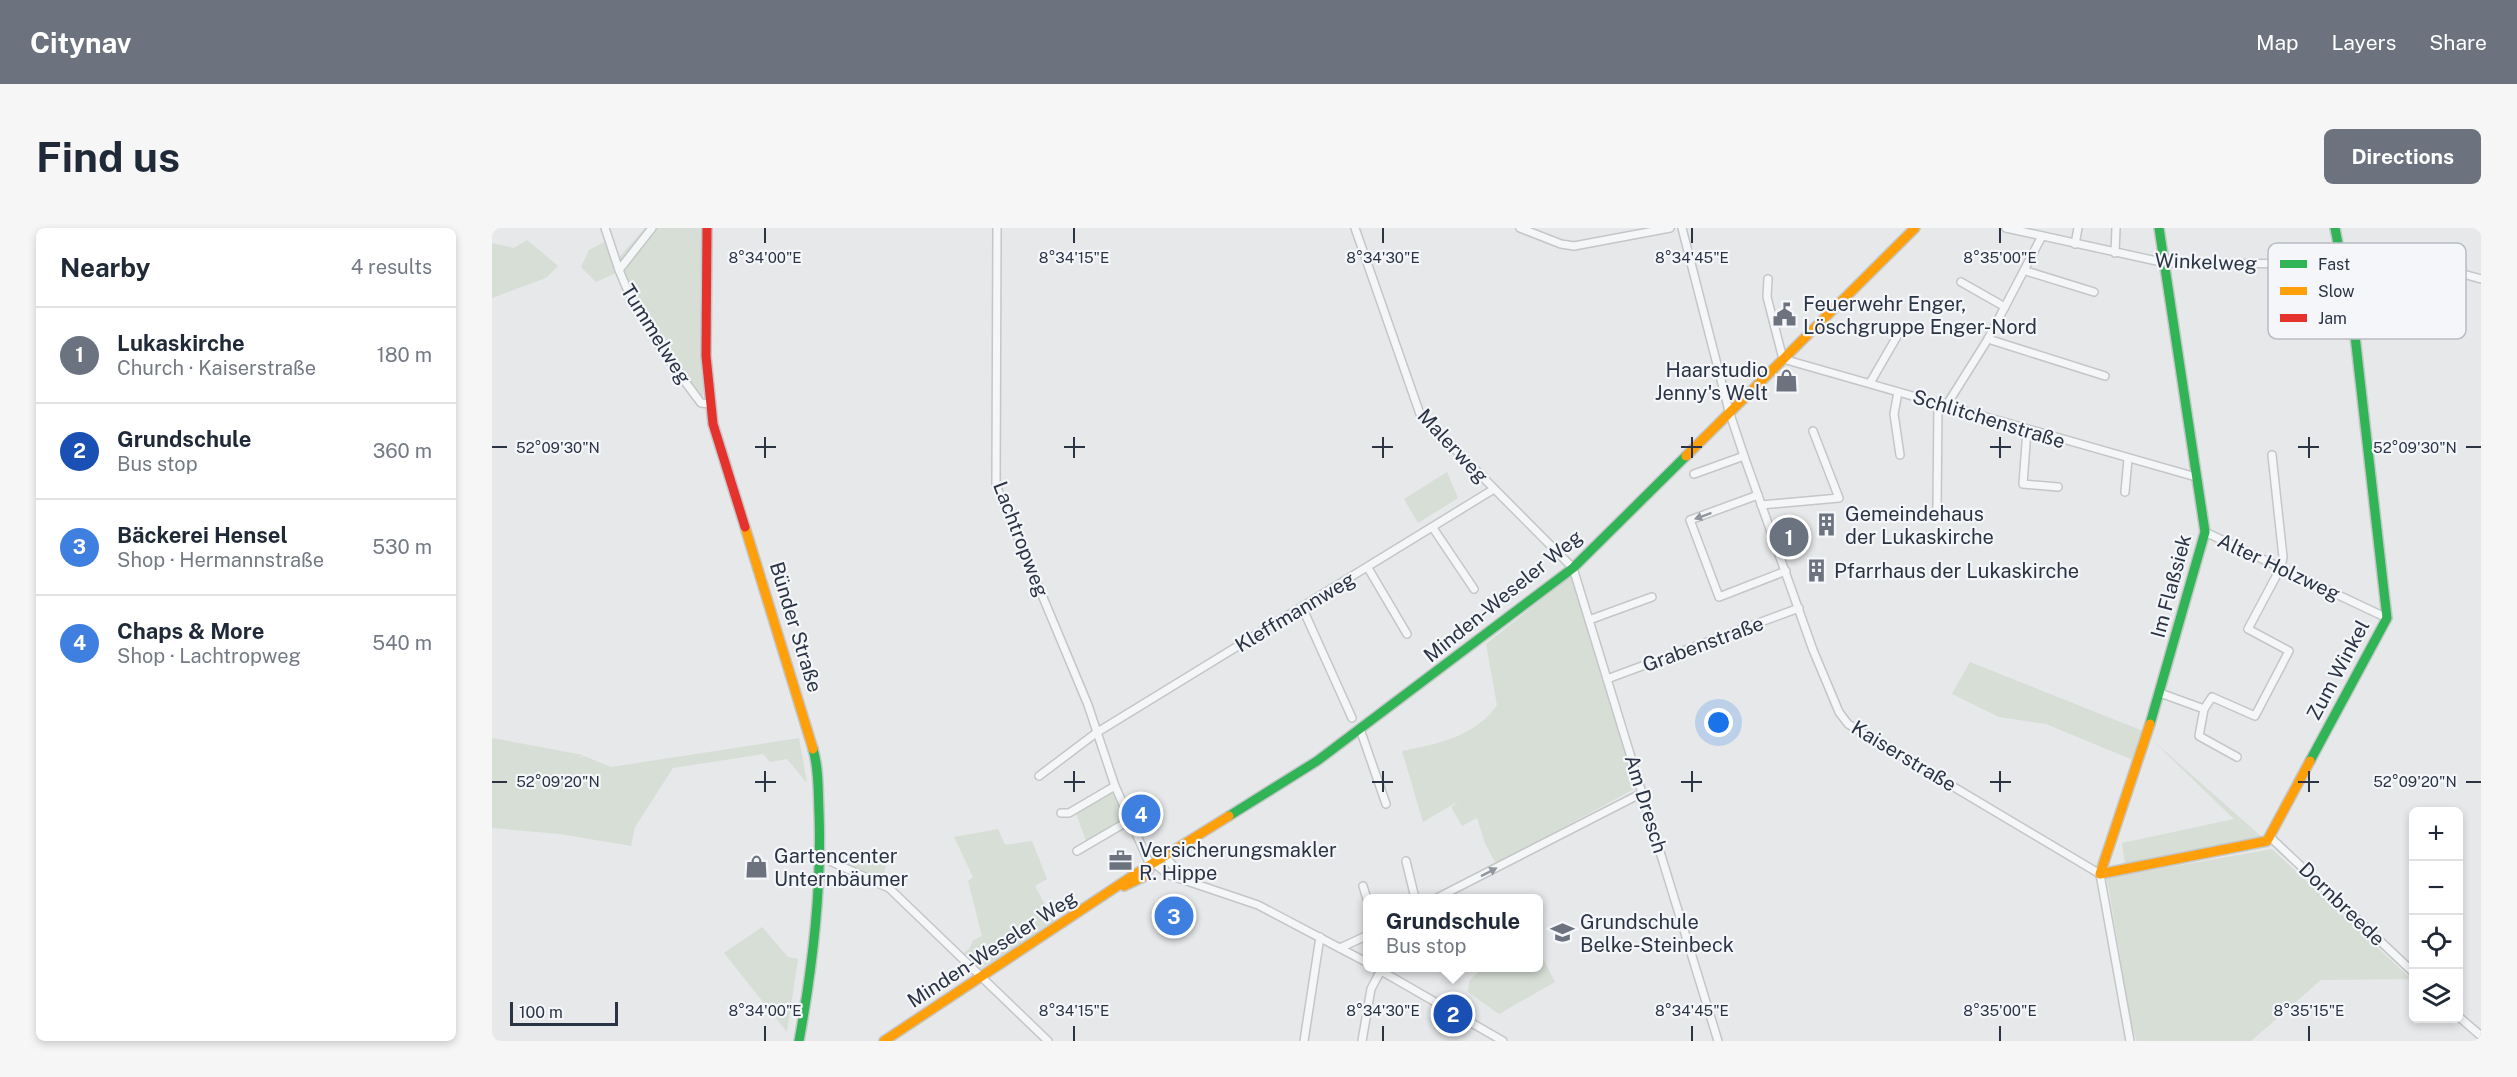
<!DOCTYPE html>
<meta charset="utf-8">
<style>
body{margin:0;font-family:"Public Sans",sans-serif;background:#f6f6f7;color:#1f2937}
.controls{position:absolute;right:18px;bottom:18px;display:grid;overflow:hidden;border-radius:9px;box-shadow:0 3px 9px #0003}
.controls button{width:54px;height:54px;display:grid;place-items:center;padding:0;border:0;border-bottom:2px solid #e0e1e3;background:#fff;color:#1f2937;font:30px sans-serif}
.scale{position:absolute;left:18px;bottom:15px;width:108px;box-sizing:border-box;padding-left:6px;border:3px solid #2b3445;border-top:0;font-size:16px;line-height:21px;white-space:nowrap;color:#2b3445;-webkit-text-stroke:4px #f4f6f9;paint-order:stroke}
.you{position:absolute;left:1227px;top:495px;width:21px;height:21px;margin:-15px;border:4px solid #fff;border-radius:50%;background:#1a73e8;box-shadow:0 0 0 9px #1a73e833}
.badge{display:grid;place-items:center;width:39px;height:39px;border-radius:50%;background:#6c737f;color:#fff;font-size:20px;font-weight:700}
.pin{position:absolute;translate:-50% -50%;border:3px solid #fff;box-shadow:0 2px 6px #0006}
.popup{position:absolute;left:871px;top:666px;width:180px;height:78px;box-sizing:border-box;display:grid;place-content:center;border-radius:9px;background:#fff;filter:drop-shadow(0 2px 4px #0005);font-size:20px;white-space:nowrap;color:#747a83}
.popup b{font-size:22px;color:#1f2937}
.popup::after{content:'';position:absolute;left:50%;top:100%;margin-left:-12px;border:12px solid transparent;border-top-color:#fff}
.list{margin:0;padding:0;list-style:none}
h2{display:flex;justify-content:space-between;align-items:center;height:78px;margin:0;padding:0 24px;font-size:26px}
h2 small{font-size:20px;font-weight:400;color:#747a83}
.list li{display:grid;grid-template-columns:39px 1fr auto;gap:18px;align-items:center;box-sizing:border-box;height:96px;padding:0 24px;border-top:2px solid #e0e1e3}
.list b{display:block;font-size:22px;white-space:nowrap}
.list p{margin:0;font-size:20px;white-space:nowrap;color:#747a83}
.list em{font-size:20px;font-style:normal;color:#747a83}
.icon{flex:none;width:33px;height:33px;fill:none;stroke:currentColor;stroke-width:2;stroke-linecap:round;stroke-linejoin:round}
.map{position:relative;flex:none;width:1989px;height:813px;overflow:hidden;border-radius:9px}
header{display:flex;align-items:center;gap:36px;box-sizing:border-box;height:84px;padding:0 30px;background:#6c737f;color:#fff}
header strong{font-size:28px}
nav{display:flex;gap:33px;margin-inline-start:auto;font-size:21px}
.intro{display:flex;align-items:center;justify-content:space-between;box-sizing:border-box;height:144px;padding:0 36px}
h1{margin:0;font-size:42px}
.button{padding:15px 27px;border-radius:9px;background:#6c737f;color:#fff;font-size:21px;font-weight:700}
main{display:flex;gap:36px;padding:0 36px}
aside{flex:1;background:#fff;border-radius:9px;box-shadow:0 3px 9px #0003}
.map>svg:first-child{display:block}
</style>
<header>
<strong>Citynav</strong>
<nav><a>Map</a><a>Layers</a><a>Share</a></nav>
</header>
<div class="intro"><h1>Find us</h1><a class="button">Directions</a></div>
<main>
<aside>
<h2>Nearby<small>4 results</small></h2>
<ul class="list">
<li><span class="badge" style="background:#6b7280">1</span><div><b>Lukaskirche</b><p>Church · Kaiserstraße</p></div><em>180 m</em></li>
<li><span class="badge" style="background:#1a4fb4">2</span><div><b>Grundschule</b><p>Bus stop</p></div><em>360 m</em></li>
<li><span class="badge" style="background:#3f7fe0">3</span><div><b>Bäckerei Hensel</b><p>Shop · Hermannstraße</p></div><em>530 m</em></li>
<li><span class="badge" style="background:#3f7fe0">4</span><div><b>Chaps &amp; More</b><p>Shop · Lachtropweg</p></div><em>540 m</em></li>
</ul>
</aside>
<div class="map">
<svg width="1989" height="813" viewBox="0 0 1989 813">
<rect width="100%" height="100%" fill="#e6e8ea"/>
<!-- green -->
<g fill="#d6ded6">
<path d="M153,0H211L208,71L212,162L210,173C172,132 146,96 124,45L104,54L89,39L97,22L114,13L121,36Z"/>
<polygon points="35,12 66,38 54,50 0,70 0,15 22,20"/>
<polygon points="1939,47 1964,49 1959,98 1922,100 1919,66 1940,64"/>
<polygon points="955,244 966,270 926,295 912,271"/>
<path d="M1080,347L1144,560L1004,636L993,615L985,590L970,598L959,579L968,572L931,594L910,523C945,516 983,509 1005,477L994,416Z"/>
<polygon points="1478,434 1651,503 1641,532 1554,496 1507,489 1460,466"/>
<polygon points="0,510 91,527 86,531 92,528 119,539 307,510 315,555 295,531 278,534 271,526 181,540 143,599 139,618 68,606 0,600"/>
<polygon points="1658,510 1771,610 1633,637 1630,615 1742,591"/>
<polygon points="621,564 632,589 594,613 584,585"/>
<polygon points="506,601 513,617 540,613 555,651 543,658 563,696 488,741 471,726 478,720 481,712 490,708 476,653 481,649 462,609"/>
<polygon points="1780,621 1919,751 1829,752 1759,813 1645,813 1640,800 1615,650"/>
<polygon points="333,622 346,626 393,622 394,638 390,653 338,630"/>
<polygon points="270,699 296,729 306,731 295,804 232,725"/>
<polygon points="1047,723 1063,754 1007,786 976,764 977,753 990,740 1046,740"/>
</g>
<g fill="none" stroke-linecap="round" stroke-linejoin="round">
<defs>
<g id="street">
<polyline points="113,0 127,42"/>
<path d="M160,0L127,42C146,91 178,134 209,175L218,176"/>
<polyline points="505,0 504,257 596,477 623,558 659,639"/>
<polyline points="863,0 928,186 1081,340 1226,813"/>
<polyline points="1028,0 1069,16 1082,18 1178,0"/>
<polyline points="1190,0 1237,183 1252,228 1321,422 1347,484 1356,496 1608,646 1638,813"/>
<polyline points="1514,0 1674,35 1850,36 1971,46 1989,51"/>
<polyline points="1583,16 1586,0"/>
<polyline points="1623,25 1624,0"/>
<polyline points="1534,43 1602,64"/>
<polyline points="1276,51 1275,69 1291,131 1704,249"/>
<polyline points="1469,54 1513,79"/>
<polyline points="1496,111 1613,148"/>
<polyline points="1378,155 1407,105"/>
<polyline points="1406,164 1402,186 1408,227"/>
<polyline points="1454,178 1496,111 1550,8"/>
<polyline points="1535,202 1531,256 1566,259"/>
<polyline points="1202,246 1252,228"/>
<polyline points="1633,264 1636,231"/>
<polyline points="1266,267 1198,292 1227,369 1294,343"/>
<polyline points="1269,277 1347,270 1321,203"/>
<polyline points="1445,280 1446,175"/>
<polyline points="941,300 982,361"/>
<polyline points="1713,304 1895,390"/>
<polyline points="876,340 915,406"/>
<polyline points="810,379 860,490"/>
<polyline points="1097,392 1160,369"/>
<polyline points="1115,451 1307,380"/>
<polyline points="1668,465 1712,481 1720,469 1763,488 1797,423 1756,401 1789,339 1791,329 1780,227"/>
<polyline points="1712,481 1707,508 1745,529"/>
<polyline points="868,501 894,576"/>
<polyline points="547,548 604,505 1002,261"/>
<polyline points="569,585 577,585 623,558"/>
<polyline points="1778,609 1922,745"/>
<polyline points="585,623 638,592"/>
<polyline points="327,628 397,660 556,813"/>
<polyline points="674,629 691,651"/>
<polyline points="914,633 923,670"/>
<polyline points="663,636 677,647 766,677 876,735"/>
<polyline points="871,658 876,674"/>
<polyline points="945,670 1150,565"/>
<polyline points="848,720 876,707"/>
<polyline points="884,740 1011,813"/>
<polyline points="1966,788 1989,808"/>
<polyline points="812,813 828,709"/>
<polyline points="870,813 879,761 889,742"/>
</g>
<g id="fast">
<polyline points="1658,496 1713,304 1667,0"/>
<polyline points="1818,533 1895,390 1862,99 1843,0"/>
<polyline points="737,588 825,533 1081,340 1194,228"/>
<path d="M307,813C321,737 330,661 327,584C326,564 327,541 321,521"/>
</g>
<g id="slow">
<polyline points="1194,228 1423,0"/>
<polyline points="253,299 321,521"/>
<polyline points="1658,496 1608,646 1775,613 1818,533"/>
<polyline points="632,658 651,649 657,641"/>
<polyline points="392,813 642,647 737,588"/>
</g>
<polyline id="jam" points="215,0 214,128 221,196 253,299"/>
</defs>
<!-- street casing -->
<use href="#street" stroke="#c4c6c8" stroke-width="10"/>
<!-- fast casing -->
<use href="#fast" stroke="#c4c6c8" stroke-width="12"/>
<!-- slow casing -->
<use href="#slow" stroke="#c4c6c8" stroke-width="12"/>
<!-- jam casing -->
<use href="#jam" stroke="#c4c6c8" stroke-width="12"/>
<!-- street -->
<use href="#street" stroke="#f5f6f7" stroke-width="7"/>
<!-- fast -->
<use href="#fast" stroke="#30b455" stroke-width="9"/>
<!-- slow -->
<use href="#slow" stroke="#ff9f0a" stroke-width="9"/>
<!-- jam -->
<use href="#jam" stroke="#e5322d" stroke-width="9"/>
</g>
<!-- one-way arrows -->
<defs><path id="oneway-solid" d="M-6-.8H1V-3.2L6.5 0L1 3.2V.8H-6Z" transform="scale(1.5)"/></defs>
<g fill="#90959e">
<use href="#oneway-solid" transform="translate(1211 288) rotate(160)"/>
<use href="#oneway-solid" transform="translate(997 644) rotate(-27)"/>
</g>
<!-- ticks -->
<path fill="none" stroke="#2b3445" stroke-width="2" d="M273,0V15M582,0V15M891,0V15M1200,0V15M1508,0V15M273,209V230M582,209V230M891,209V230M1200,209V230M1508,209V230M1817,209V230M0,219H15M263,219H284M572,219H593M880,219H901M1189,219H1210M1498,219H1519M1806,219H1827M1974,219H1989M273,543V564M582,543V564M891,543V564M1200,543V564M1508,543V564M1817,543V564M0,554H15M263,554H284M572,554H593M880,554H901M1189,554H1210M1498,554H1519M1806,554H1827M1974,554H1989M273,798V813M582,798V813M891,798V813M1200,798V813M1508,798V813M1817,798V813"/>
<!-- icons -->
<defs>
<symbol id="civic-bare" viewBox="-9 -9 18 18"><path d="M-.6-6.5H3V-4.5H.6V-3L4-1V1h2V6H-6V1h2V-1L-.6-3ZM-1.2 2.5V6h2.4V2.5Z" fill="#6c737f" stroke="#f4f6f9" stroke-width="2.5" paint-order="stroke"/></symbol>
<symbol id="shop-bare" viewBox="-9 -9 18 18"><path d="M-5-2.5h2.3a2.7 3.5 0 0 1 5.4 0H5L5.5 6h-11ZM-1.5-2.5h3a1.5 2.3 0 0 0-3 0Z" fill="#6c737f" stroke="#f4f6f9" stroke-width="2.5" paint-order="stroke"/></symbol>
<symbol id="building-bare" viewBox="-9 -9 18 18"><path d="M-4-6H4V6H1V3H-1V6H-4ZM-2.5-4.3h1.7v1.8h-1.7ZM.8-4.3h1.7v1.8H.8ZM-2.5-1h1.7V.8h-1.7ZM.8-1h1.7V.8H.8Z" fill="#6c737f" stroke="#f4f6f9" stroke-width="2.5" paint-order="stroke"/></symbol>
<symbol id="office-bare" viewBox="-9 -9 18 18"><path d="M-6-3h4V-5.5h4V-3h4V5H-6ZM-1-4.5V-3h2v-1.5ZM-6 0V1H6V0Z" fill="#6c737f" stroke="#f4f6f9" stroke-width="2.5" paint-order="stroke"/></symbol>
<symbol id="school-bare" viewBox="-9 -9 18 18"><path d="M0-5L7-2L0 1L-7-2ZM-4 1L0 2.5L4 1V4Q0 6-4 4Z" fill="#6c737f" stroke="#f4f6f9" stroke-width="2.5" paint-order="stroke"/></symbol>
</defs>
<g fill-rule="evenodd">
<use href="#civic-bare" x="1276" y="70" width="33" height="33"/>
<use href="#shop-bare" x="1278" y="136" width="33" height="33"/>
<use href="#building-bare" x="1318" y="280" width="33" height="33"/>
<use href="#building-bare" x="1308" y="326" width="33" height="33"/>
<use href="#office-bare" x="612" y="616" width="33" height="33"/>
<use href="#shop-bare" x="248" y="622" width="33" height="33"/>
<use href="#school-bare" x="1054" y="688" width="33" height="33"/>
</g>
<g text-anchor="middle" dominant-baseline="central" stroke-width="4.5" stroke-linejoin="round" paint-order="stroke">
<!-- street labels -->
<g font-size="20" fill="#2b3445" stroke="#f4f6f9">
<text transform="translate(1714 34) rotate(2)">Winkelweg</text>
<text transform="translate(164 106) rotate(58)">Tummelweg</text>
<text transform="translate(1497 191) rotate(17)">Schlitchenstraße</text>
<text transform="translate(961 218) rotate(47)">Malerweg</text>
<text transform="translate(529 311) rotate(69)">Lachtropweg</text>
<text transform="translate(1787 339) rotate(25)">Alter Holzweg</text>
<text transform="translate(1679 358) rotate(-75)">Im Flaßsiek</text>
<text transform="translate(1011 368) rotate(-39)">Minden-Weseler Weg</text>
<text transform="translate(803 384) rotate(-31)">Kleffmannweg</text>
<text transform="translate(304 399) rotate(73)">Bünder Straße</text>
<text transform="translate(1211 416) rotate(-20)">Grabenstraße</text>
<text transform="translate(1846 442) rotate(-62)">Zum Winkel</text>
<text transform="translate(1412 528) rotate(31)">Kaiserstraße</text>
<text transform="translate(1154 576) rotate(73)">Am Dresch</text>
<text transform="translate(1850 676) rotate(44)">Dornbreede</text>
<text transform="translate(500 721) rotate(-33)">Minden-Weseler Weg</text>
</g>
<!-- poi labels -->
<g font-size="20" fill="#2b3445" stroke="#f4f6f9" text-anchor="start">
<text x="1311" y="76">Feuerwehr Enger,<tspan x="1311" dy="23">Löschgruppe Enger-Nord</tspan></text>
<text x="1276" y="142" text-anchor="end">Haarstudio<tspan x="1276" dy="23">Jenny's Welt</tspan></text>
<text x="1353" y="286">Gemeindehaus<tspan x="1353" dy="23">der Lukaskirche</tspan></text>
<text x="1342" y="343">Pfarrhaus der Lukaskirche</text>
<text x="647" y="622">Versicherungsmakler<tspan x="647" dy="23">R. Hippe</tspan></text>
<text x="282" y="628">Gartencenter<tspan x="282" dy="23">Unternbäumer</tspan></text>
<text x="1088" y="694">Grundschule<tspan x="1088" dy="23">Belke-Steinbeck</tspan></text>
</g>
</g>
<!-- legend -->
<rect x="1776" y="15" width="198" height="96" rx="9" fill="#f4f6f9" stroke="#b8bcc3" stroke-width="1.5"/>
<rect x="1788" y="32" width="27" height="8" fill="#30b455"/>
<rect x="1788" y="59" width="27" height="8" fill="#ff9f0a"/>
<rect x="1788" y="86" width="27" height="8" fill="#e5322d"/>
<g font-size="16" fill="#2b3445">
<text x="1826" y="42">Fast</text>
<text x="1826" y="69">Slow</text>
<text x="1826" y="96">Jam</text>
</g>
<g font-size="15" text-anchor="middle" fill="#2b3445" stroke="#f4f6f9" stroke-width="4.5" stroke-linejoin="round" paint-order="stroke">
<text x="273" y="35">8°34'00"E</text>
<text x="582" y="35">8°34'15"E</text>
<text x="891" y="35">8°34'30"E</text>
<text x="1200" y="35">8°34'45"E</text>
<text x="1508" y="35">8°35'00"E</text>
<text x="66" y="225">52°09'30"N</text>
<text x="1923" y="225">52°09'30"N</text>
<text x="66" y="559">52°09'20"N</text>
<text x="1923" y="559">52°09'20"N</text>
<text x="273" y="788">8°34'00"E</text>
<text x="582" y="788">8°34'15"E</text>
<text x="891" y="788">8°34'30"E</text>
<text x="1200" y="788">8°34'45"E</text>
<text x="1508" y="788">8°35'00"E</text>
<text x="1817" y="788">8°35'15"E</text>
</g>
</svg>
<div class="controls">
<button>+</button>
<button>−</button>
<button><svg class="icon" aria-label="locate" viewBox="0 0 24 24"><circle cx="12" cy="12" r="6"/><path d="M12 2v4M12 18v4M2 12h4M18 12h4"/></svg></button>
<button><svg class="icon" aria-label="layers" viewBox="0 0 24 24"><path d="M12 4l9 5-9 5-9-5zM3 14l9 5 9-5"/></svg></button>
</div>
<div class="scale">100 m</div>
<div class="you"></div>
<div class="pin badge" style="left:1297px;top:309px;background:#6b7280">1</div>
<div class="pin badge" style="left:961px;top:786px;background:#1a4fb4">2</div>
<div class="popup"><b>Grundschule</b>Bus stop</div>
<div class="pin badge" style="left:682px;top:688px;background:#3f7fe0">3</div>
<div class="pin badge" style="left:649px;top:586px;background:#3f7fe0">4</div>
</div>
</main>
